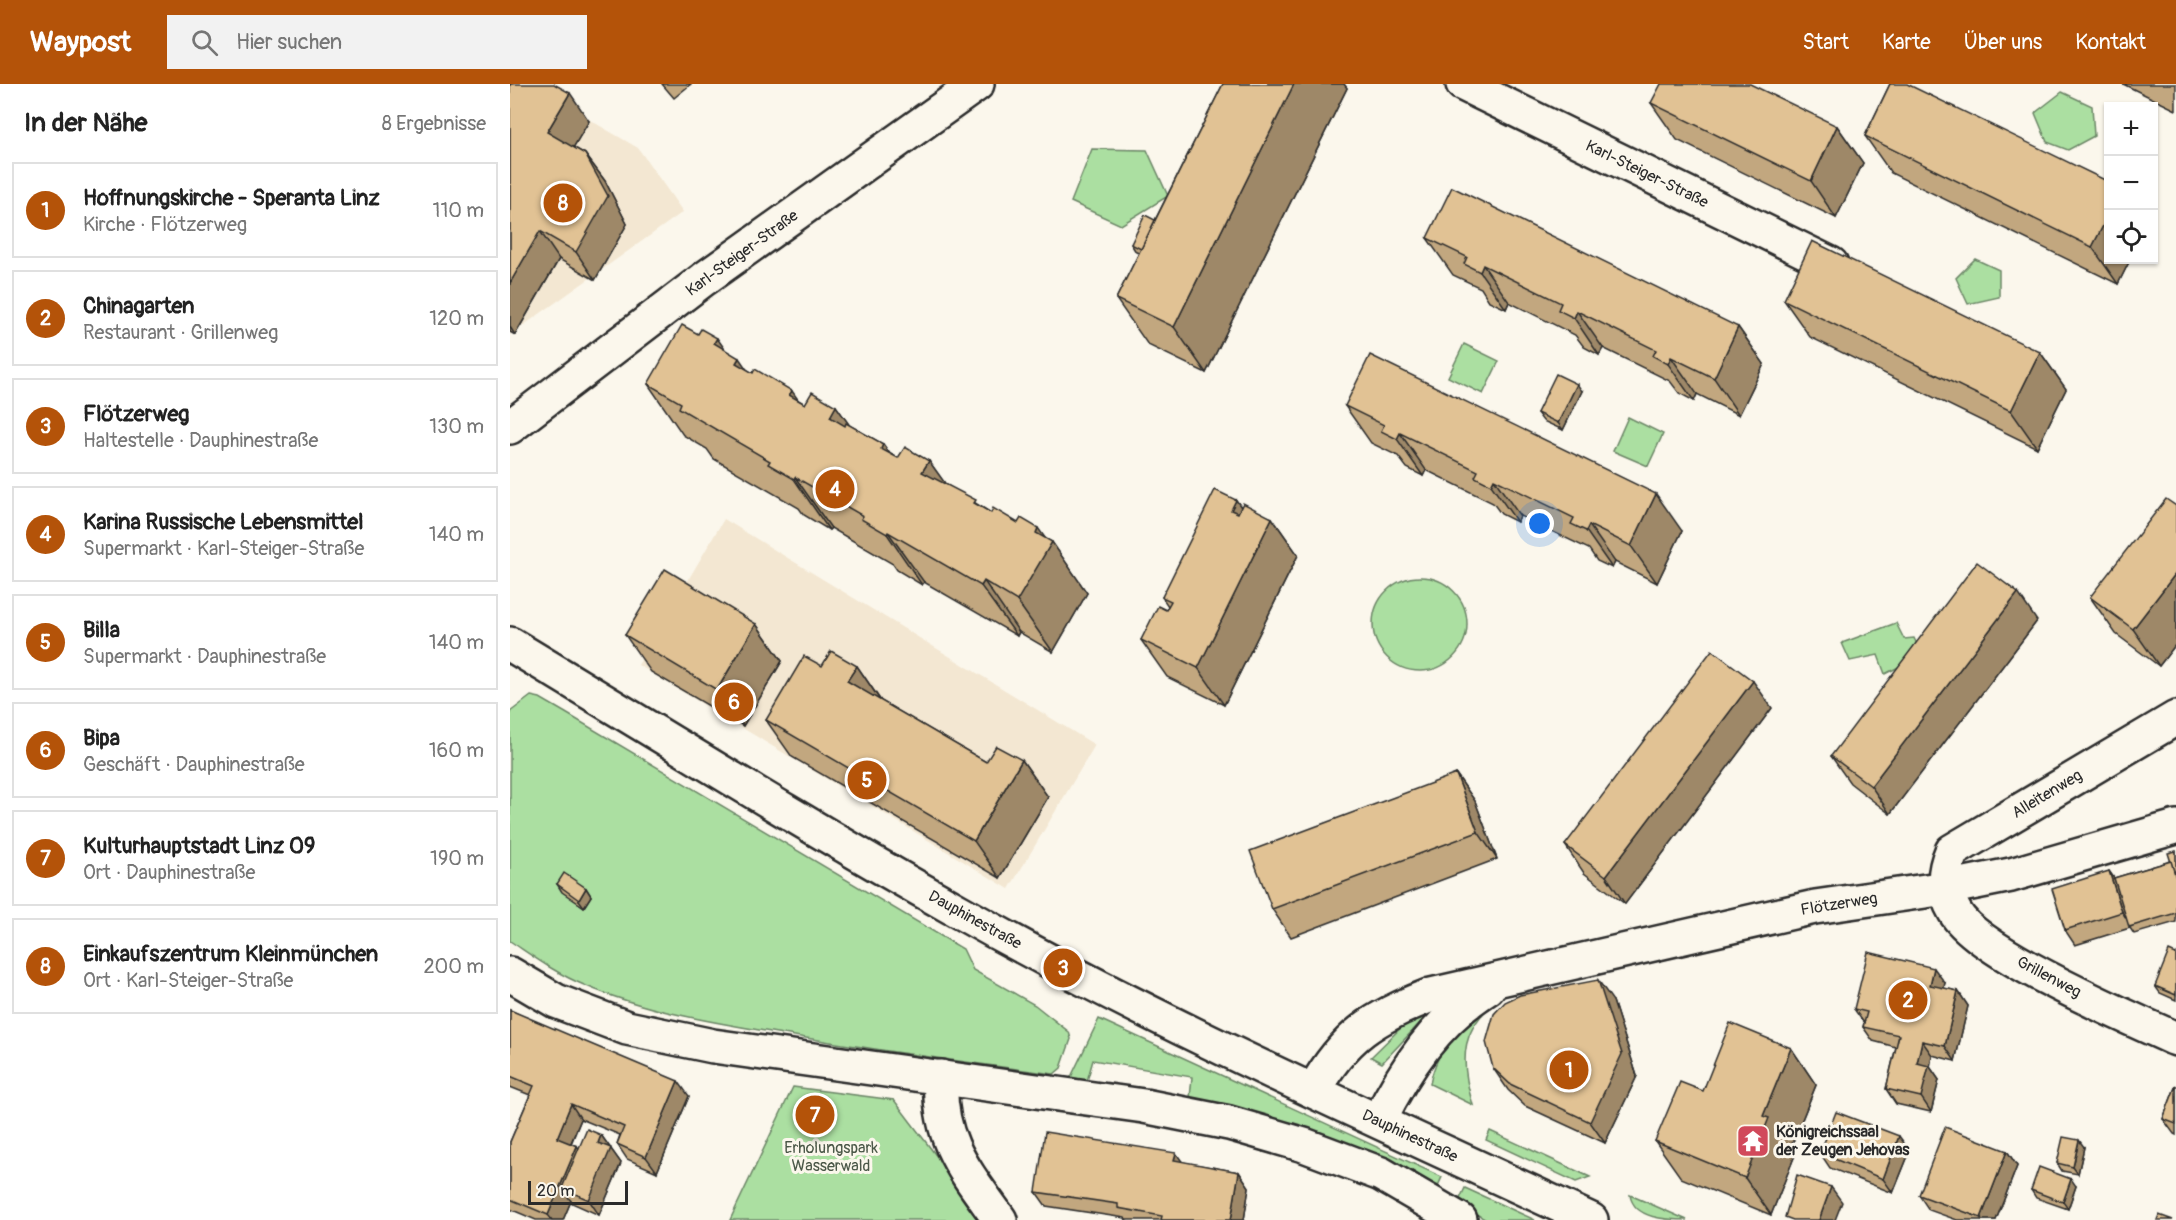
<!DOCTYPE html>
<html lang="de">
<meta charset="utf-8">
<style>
body{margin:0;font-family:Pangolin,sans-serif;background:#f2f2f2;color:#222}
.controls{position:absolute;right:18px;top:18px;display:grid;overflow:hidden;border-radius:0px;box-shadow:0 2px 4px #0004}
.controls button{width:54px;height:54px;display:grid;place-items:center;padding:0;border:0;border-bottom:2px solid #e0e0e0;background:#fff;color:#222;font:30px sans-serif}
.scale{position:absolute;left:18px;bottom:15px;width:100px;box-sizing:border-box;padding-left:6px;border:3px solid #2b2b2b;border-top:0;font-size:16px;line-height:21px;white-space:nowrap;color:#2b2b2b;-webkit-text-stroke:4px #fbf7ec;paint-order:stroke}
.you{position:absolute;left:1030px;top:440px;width:21px;height:21px;margin:-15px;border:4px solid #fff;border-radius:50%;background:#1a73e8;box-shadow:0 0 0 9px #1a73e833}
.badge{display:grid;place-items:center;width:39px;height:39px;border-radius:50%;background:#b45309;color:#fff;font-size:20px;font-weight:700}
.pin{position:absolute;translate:-50% -50%;border:3px solid #fff;box-shadow:0 2px 6px #0006}
.list{margin:0;padding:0;list-style:none}
h2{display:flex;justify-content:space-between;align-items:center;height:78px;margin:0;padding:0 24px;font-size:26px}
h2 small{font-size:20px;font-weight:400;color:#767676}
.list li{display:grid;grid-template-columns:39px 1fr auto;gap:18px;align-items:center;box-sizing:border-box;height:96px;margin:0 12px 12px;padding:0 12px;border:2px solid #e0e0e0;border-radius:0px}
.list b{display:block;font-size:22px;white-space:nowrap}
.list p{margin:0;font-size:20px;white-space:nowrap;color:#767676}
.list em{font-size:20px;font-style:normal;color:#767676}
.icon{flex:none;width:33px;height:33px;fill:none;stroke:currentColor;stroke-width:2;stroke-linecap:round;stroke-linejoin:round}
.map{position:relative;flex:none;width:1666px;height:1136px;overflow:hidden}
header{display:flex;align-items:center;gap:36px;box-sizing:border-box;height:84px;padding:0 30px;background:#b45309;color:#fff}
header strong{font-size:28px}
nav{display:flex;gap:33px;margin-inline-start:auto;font-size:21px}
.search{width:420px;height:54px;background:#f2f2f2;display:flex;align-items:center;gap:15px;box-sizing:border-box;padding:0 21px;border-radius:0px;color:#767676;font-size:22px}
main{display:flex}
aside{flex:1;background:#fff}
.map>svg:first-child{display:block}
</style>
<header>
<strong>Waypost</strong>
<div class="search"><svg class="icon" aria-label="search" viewBox="0 0 24 24"><circle cx="10" cy="10" r="6"/><path d="M15 15l6 6"/></svg>Hier suchen</div>
<nav><a>Start</a><a>Karte</a><a>Über uns</a><a>Kontakt</a></nav>
</header>
<main>
<aside>
<h2>In der Nähe<small>8 Ergebnisse</small></h2>
<ul class="list">
<li><span class="badge">1</span><div><b>Hoffnungskirche - Speranta Linz</b><p>Kirche · Flötzerweg</p></div><em>110 m</em></li>
<li><span class="badge">2</span><div><b>Chinagarten</b><p>Restaurant · Grillenweg</p></div><em>120 m</em></li>
<li><span class="badge">3</span><div><b>Flötzerweg</b><p>Haltestelle · Dauphinestraße</p></div><em>130 m</em></li>
<li><span class="badge">4</span><div><b>Karina Russische Lebensmittel</b><p>Supermarkt · Karl-Steiger-Straße</p></div><em>140 m</em></li>
<li><span class="badge">5</span><div><b>Billa</b><p>Supermarkt · Dauphinestraße</p></div><em>140 m</em></li>
<li><span class="badge">6</span><div><b>Bipa</b><p>Geschäft · Dauphinestraße</p></div><em>160 m</em></li>
<li><span class="badge">7</span><div><b>Kulturhauptstadt Linz 09</b><p>Ort · Dauphinestraße</p></div><em>190 m</em></li>
<li><span class="badge">8</span><div><b>Einkaufszentrum Kleinmünchen</b><p>Ort · Karl-Steiger-Straße</p></div><em>200 m</em></li>
</ul>
</aside>
<div class="map">
<svg width="1666" height="1136" viewBox="0 0 1666 1136">
<rect width="100%" height="100%" fill="#fbf7ec"/>
<filter id="ink" filterUnits="userSpaceOnUse"><feTurbulence type="fractalNoise" baseFrequency=".0167" numOctaves="2"/><feDisplacementMap in="SourceGraphic" scale="12" xChannelSelector="R" yChannelSelector="G"/><feConvolveMatrix kernelMatrix="1 2 1 2 8 2 1 2 1" color-interpolation-filters="sRGB"/></filter>
<g filter="url(#ink)">
<!-- built -->
<g fill="#f3e7d2">
<polygon points="0,0 18,0 128,64 173,128 0,251"/>
<polygon points="214,435 585,661 499,805 128,581"/>
</g>
<!-- green -->
<g fill="#abdfa1" stroke="#6b8566" stroke-width="1.5">
<polygon points="1552,8 1582,22 1584,52 1558,66 1537,58 1525,29"/>
<polygon points="582,65 637,66 658,112 611,141 561,118"/>
<polygon points="1465,175 1489,186 1489,213 1458,220 1446,194"/>
<polygon points="954,260 989,277 973,310 938,293"/>
<polygon points="1118,333 1153,350 1138,382 1103,367"/>
<circle cx="910" cy="540" r="47"/>
<polygon points="1386,539 1394,555 1404,554 1412,571 1375,590 1368,571 1340,577 1332,559"/>
<path d="M21,612L30,614L54,628L453,865L463,886L525,921L559,948L561,955L551,984L544,990C461,979 378,968 296,954C221,941 144,931 74,901C47,890 24,873 0,857V628Z"/>
<path d="M993,913C950,941 949,975 963,1021L920,1000C927,962 957,928 993,913Z"/>
<polygon points="925,923 872,979 861,973 902,933"/>
<polygon points="589,935 932,1093 927,1104 863,1072 770,1036 680,1014 682,993 583,976 577,997 561,993"/>
<polygon points="283,1003 384,1016 475,1136 220,1136"/>
<polygon points="980,1047 1080,1093 1066,1098 976,1056"/>
<polygon points="955,1104 1025,1136 976,1136 948,1119"/>
<path d="M1120,1111L1177,1136C1157,1136 1124,1135 1120,1111Z"/>
</g>
<g fill="none" stroke-linecap="round" stroke-linejoin="round">
<defs>
<g id="minor">
<polyline points="953,0 1321,180"/>
<polyline points="0,343 194,195 467,0"/>
<path d="M1666,634L1442,767C1433,788 1432,806 1445,828C1468,869 1619,934 1666,955"/>
<polyline points="0,890 46,917 117,944 203,962 634,1022 719,1039 794,1061 871,1090 950,1136"/>
<path d="M431,993C427,1056 456,1088 490,1136"/>
<path d="M804,1006C834,952 864,933 921,911L1305,823L1436,804L1501,791L1666,743"/>
<path d="M869,1037C895,984 927,936 978,904"/>
</g>
<path id="major" d="M0,560C149,650 298,743 450,828C653,943 869,1037 1081,1136"/>
</defs>
<!-- minor casing -->
<use href="#minor" stroke="#2b2b2b" stroke-width="38"/>
<!-- major casing -->
<use href="#major" stroke="#2b2b2b" stroke-width="38"/>
<!-- minor -->
<use href="#minor" stroke="#fbf7ec" stroke-width="33"/>
<!-- major -->
<use href="#major" stroke="#fbf7ec" stroke-width="33"/>
</g>
<!-- wall -->
<g fill="#c2a77f" stroke="#2b2b2b" stroke-width="1.5">
<polygon points="0,0 79,37 63,63 75,70 95,97 117,140 85,196 49,175 5,251 0,248"/>
<polygon points="152,0 181,0 164,14"/>
<polygon points="713,0 834,0 837,4 696,289 638,261 606,215 629,169 626,168 621,160 645,136"/>
<polygon points="1380,0 1599,176 1620,176 1608,200 1381,89 1355,52"/>
<polygon points="1613,0 1666,0 1666,26"/>
<polygon points="1141,19 1327,42 1353,79 1326,134 1167,56"/>
<polygon points="917,154 1228,243 1254,280 1229,331 1187,310 1184,317 1169,309 1160,297 1093,264 1089,271 1074,263 1065,251 999,218 996,225 979,217 971,204 943,191"/>
<polygon points="1274,216 1530,268 1556,305 1527,364 1300,253"/>
<polygon points="215,266 236,285 295,320 326,322 339,341 373,360 380,370 388,374 419,377 435,400 481,429 542,458 577,509 543,568 509,548 507,552 414,498 412,501 387,486 383,480 321,444 319,446 294,431 289,424 204,375 197,365 173,351 138,300"/>
<polygon points="1072,307 1053,346 1033,337 1027,329"/>
<polygon points="835,322 1172,447 1147,499 1105,478 1102,484 1087,477 1079,465 1010,432 1007,438 991,430 983,419 916,386 913,392 897,384 888,372 861,359"/>
<polygon points="726,416 731,423 762,434 788,471 714,621 657,593 631,556 656,526 658,522 652,513"/>
<polygon points="1666,422 1666,560 1649,582 1606,550 1580,513"/>
<polygon points="1527,537 1380,730 1340,699 1321,672"/>
<polygon points="246,540 272,577 233,642 141,588 115,551"/>
<polygon points="312,582 347,582 371,617 476,678 512,676 538,713 490,794 282,673 256,636"/>
<polygon points="1262,624 1115,820 1074,789 1055,761"/>
<polygon points="946,690 965,717 987,775 781,853 762,825"/>
<polygon points="1666,767 1666,838 1624,850 1620,844 1565,861 1555,846 1599,787 1604,794 1661,777"/>
<polygon points="47,800 76,804 81,812 74,823 52,808"/>
<polygon points="1666,870 1666,916 1650,909 1645,902"/>
<polygon points="1435,899 1433,904 1448,907 1458,922 1445,977 1422,971 1420,983 1429,996 1421,1028 1386,1020 1376,1005 1386,963 1363,957 1353,943 1354,939 1344,925"/>
<polygon points="1103,917 1127,992 1095,1059 1015,1022 998,1006 983,984"/>
<polygon points="0,926 179,1012 147,1088 117,1075 107,1060 110,1051 71,1035 61,1060 67,1062 69,1065 91,1051 111,1079 89,1131 62,1119 61,1117 53,1136 26,1136 0,1125 0,1058 20,1011 0,1003"/>
<polygon points="1281,964 1306,1001 1280,1065 1285,1071 1261,1131 1171,1094 1145,1057 1193,1007"/>
<polygon points="1666,1001 1666,1051 1664,1050 1653,1035"/>
<polygon points="1574,1063 1568,1090 1552,1087 1547,1079"/>
<polygon points="1400,1067 1383,1109 1320,1084 1310,1069"/>
<polygon points="1497,1067 1507,1082 1486,1136 1447,1136 1419,1126 1409,1111"/>
<polygon points="672,1078 729,1088 739,1103 734,1136 616,1136 615,1134 536,1122 526,1108"/>
<polygon points="1566,1102 1558,1125 1526,1114 1521,1106"/>
</g>
<!-- shaded-wall -->
<g fill="#9e8868" stroke="#2b2b2b" stroke-width="1.5">
<polygon points="784,0 834,0 837,4 696,289 664,243"/>
<polygon points="60,9 79,37 56,76 37,48"/>
<polygon points="1327,42 1353,79 1326,134 1301,97"/>
<polygon points="75,70 95,97 117,140 85,196 66,168"/>
<polygon points="1599,130 1599,176 1620,176 1608,200 1582,163"/>
<polygon points="30,147 49,175 5,251 0,243 0,199"/>
<polygon points="973,181 999,218 996,225 970,188"/>
<polygon points="1067,227 1093,264 1089,271 1064,234"/>
<polygon points="1228,243 1254,280 1229,331 1204,294"/>
<polygon points="207,254 243,305 204,259"/>
<polygon points="1530,268 1556,305 1527,364 1501,327"/>
<polygon points="1161,273 1187,310 1184,317 1158,280"/>
<polygon points="229,274 264,325 226,279"/>
<polygon points="1067,300 1072,307 1053,346 1048,339"/>
<polygon points="282,307 317,357 279,311"/>
<polygon points="326,322 362,373 320,333"/>
<polygon points="890,349 916,386 913,392 887,355"/>
<polygon points="373,360 409,411 371,365"/>
<polygon points="419,377 455,427 412,388"/>
<polygon points="285,393 321,444 319,446 284,395"/>
<polygon points="984,395 1010,432 1007,438 981,401"/>
<polygon points="1146,410 1172,447 1147,499 1121,462"/>
<polygon points="726,416 752,453 721,426"/>
<polygon points="762,434 788,471 714,621 688,584"/>
<polygon points="1079,441 1105,478 1102,484 1076,447"/>
<polygon points="528,444 540,461 542,458 577,509 543,568 507,517 526,449"/>
<polygon points="378,448 414,498 412,501 377,450"/>
<polygon points="1666,489 1666,560 1649,582 1623,545"/>
<polygon points="474,497 509,548 507,552 471,502"/>
<polygon points="1508,509 1527,537 1380,730 1361,702"/>
<polygon points="246,540 272,577 233,642 207,606"/>
<polygon points="347,582 372,619 337,597"/>
<polygon points="1243,597 1262,624 1115,820 1096,792"/>
<polygon points="512,676 538,713 490,794 464,757"/>
<polygon points="946,690 965,717 987,775 968,748"/>
<polygon points="1599,787 1609,802 1622,843 1612,828"/>
<polygon points="76,804 81,812 74,823 69,816"/>
<polygon points="1424,884 1435,899 1431,915 1420,901"/>
<polygon points="1088,896 1103,917 1127,992 1095,1059 1080,1038"/>
<polygon points="1448,907 1458,922 1445,977 1435,962"/>
<polygon points="1412,957 1422,971 1420,983 1429,996 1421,1028 1411,1013 1407,979"/>
<polygon points="1281,964 1306,1001 1280,1065 1285,1071 1261,1131 1235,1094 1253,1032"/>
<polygon points="168,997 179,1012 147,1088 136,1073"/>
<polygon points="61,1020 71,1035 57,1068 47,1054"/>
<polygon points="91,1051 111,1079 89,1131 79,1116 88,1059"/>
<polygon points="1389,1052 1400,1067 1383,1109 1373,1095"/>
<polygon points="1569,1056 1574,1063 1568,1090 1563,1083"/>
<polygon points="67,1062 78,1077 52,1104 61,1117 53,1136 42,1136 38,1131"/>
<polygon points="1497,1067 1507,1082 1486,1136 1472,1136 1471,1134"/>
<polygon points="666,1069 676,1083 664,1076"/>
<polygon points="729,1088 739,1103 734,1136 721,1136"/>
<polygon points="1561,1095 1566,1102 1558,1125 1553,1118"/>
<polygon points="1321,1103 1332,1118 1325,1136 1309,1136"/>
</g>
<!-- building -->
<g fill="#e1c294" stroke="#2b2b2b" stroke-width="1.5">
<polygon points="0,0 44,0 60,9 37,48 75,70 98,112 66,168 30,147 0,199"/>
<polygon points="713,0 784,0 664,243 606,215"/>
<polygon points="1151,0 1240,0 1327,42 1301,97 1141,19"/>
<polygon points="1380,0 1397,0 1599,98 1599,130 1582,163 1355,52"/>
<polygon points="942,103 1228,243 1204,294 1161,273 1158,280 1143,272 1146,266 1067,227 1064,234 1048,226 1051,219 973,181 970,188 954,180 957,173 917,154"/>
<polygon points="635,131 645,136 631,165 621,160"/>
<polygon points="1302,157 1530,268 1501,327 1274,216"/>
<polygon points="172,241 188,250 191,245 207,254 204,259 229,274 226,279 243,289 245,285 282,307 279,311 295,320 302,308 326,322 320,333 335,342 336,339 373,360 371,365 388,374 395,363 419,377 412,388 466,416 464,419 481,429 483,424 508,439 511,434 528,444 526,449 542,458 507,517 474,497 471,502 378,448 377,450 351,435 353,432 285,393 284,395 258,380 260,377 169,324 171,319 138,300"/>
<polygon points="860,271 1146,410 1121,462 1079,441 1076,447 1061,440 1064,434 984,395 981,401 965,393 968,387 890,349 887,355 871,347 874,341 835,322"/>
<polygon points="1046,290 1067,300 1048,339 1027,329"/>
<polygon points="705,406 726,416 721,426 728,429 733,419 762,434 688,584 631,556 648,522 656,526 661,517 652,513"/>
<polygon points="1656,415 1666,422 1666,489 1623,545 1580,513"/>
<polygon points="1467,478 1508,509 1361,702 1321,672"/>
<polygon points="155,485 246,540 207,606 115,551"/>
<polygon points="1202,566 1243,597 1096,792 1055,761"/>
<polygon points="321,567 347,582 337,597 476,678 486,662 512,676 464,757 256,636 294,572 312,582"/>
<polygon points="946,690 968,748 762,825 740,767"/>
<polygon points="1666,767 1666,794 1658,769"/>
<polygon points="1661,777 1666,794 1666,829 1619,843 1604,794"/>
<polygon points="1599,787 1612,828 1555,846 1542,805"/>
<polygon points="54,789 76,804 69,816 47,800"/>
<polygon points="1659,867 1666,870 1666,911 1645,902"/>
<polygon points="1358,868 1424,884 1420,901 1448,907 1435,962 1412,957 1407,979 1419,982 1411,1013 1376,1005 1389,951 1353,943 1357,928 1344,925"/>
<polygon points="1088,896 1112,970 1080,1038 1000,1000 983,984 976,958 984,930 995,918 1010,911"/>
<polygon points="0,926 168,997 136,1073 107,1060 114,1043 61,1020 47,1054 67,1062 38,1131 0,1115 0,1058 24,1002 0,992"/>
<polygon points="1220,939 1281,964 1253,1032 1259,1034 1235,1094 1145,1057 1170,998 1193,1007"/>
<polygon points="1666,1001 1666,1040 1653,1035"/>
<polygon points="1326,1028 1389,1052 1373,1095 1310,1069"/>
<polygon points="1435,1043 1497,1067 1471,1134 1409,1111"/>
<polygon points="77,1045 91,1051 88,1059 101,1064 79,1116 52,1104"/>
<polygon points="535,1048 666,1069 664,1076 729,1088 721,1136 651,1136 652,1132 608,1124 608,1120 526,1108"/>
<polygon points="1553,1053 1569,1056 1563,1083 1547,1079"/>
<polygon points="1529,1083 1561,1095 1553,1118 1521,1106"/>
<polygon points="1287,1091 1321,1103 1309,1136 1283,1136 1275,1133"/>
<polygon points="1649,1131 1663,1136 1647,1136"/>
</g>
</g>
<!-- icons -->
<defs>
<symbol id="temple-square" viewBox="-11 -11 22 22"><rect x="-9" y="-9" width="18" height="18" rx="4" fill="#d1495b" stroke="#fbf7ec"/><path d="M0-6L5-2H3V0L6.5 2.5H4V6H1.5V3h-3V6H-4V2.5H-6.5L-3 0V-2H-5Z" fill="#fff"/></symbol>
</defs>
<g fill-rule="evenodd">
<use href="#temple-square" x="1224" y="1038" width="38" height="38"/>
</g>
<g text-anchor="middle" dominant-baseline="central" stroke-width="6" stroke-linejoin="round" paint-order="stroke">
<!-- street labels -->
<g font-size="16" fill="#2b2b2b" stroke="#fbf7ec">
<text transform="translate(1137 90) rotate(26)">Karl-Steiger-Straße</text>
<text transform="translate(232 169) rotate(-36)">Karl-Steiger-Straße</text>
<text transform="translate(1537 710) rotate(-31)">Alleitenweg</text>
<text transform="translate(1329 820) rotate(-9)">Flötzerweg</text>
<text transform="translate(465 836) rotate(29)">Dauphinestraße</text>
<text transform="translate(1539 893) rotate(28)">Grillenweg</text>
<text transform="translate(900 1052) rotate(25)">Dauphinestraße</text>
</g>
<!-- poi labels -->
<g font-size="16" font-weight="bold" fill="#2b2b2b" stroke="#fbf7ec" text-anchor="start">
<text x="1266" y="1048">Königreichssaal<tspan x="1266" dy="18">der Zeugen Jehovas</tspan></text>
</g>
<!-- park labels -->
<g font-size="16" fill="#4b5848" stroke="#fbf7ec">
<text x="321" y="1064">Erholungspark<tspan x="321" dy="18">Wasserwald</tspan></text>
</g>
</g>
</svg>
<div class="controls">
<button>+</button>
<button>−</button>
<button><svg class="icon" aria-label="locate" viewBox="0 0 24 24"><circle cx="12" cy="12" r="6"/><path d="M12 2v4M12 18v4M2 12h4M18 12h4"/></svg></button>
</div>
<div class="scale">20 m</div>
<div class="you"></div>
<div class="pin badge" style="left:1059px;top:986px">1</div>
<div class="pin badge" style="left:1398px;top:916px">2</div>
<div class="pin badge" style="left:553px;top:884px">3</div>
<div class="pin badge" style="left:325px;top:405px">4</div>
<div class="pin badge" style="left:357px;top:696px">5</div>
<div class="pin badge" style="left:224px;top:618px">6</div>
<div class="pin badge" style="left:305px;top:1031px">7</div>
<div class="pin badge" style="left:53px;top:119px">8</div>
</div>
</main>
